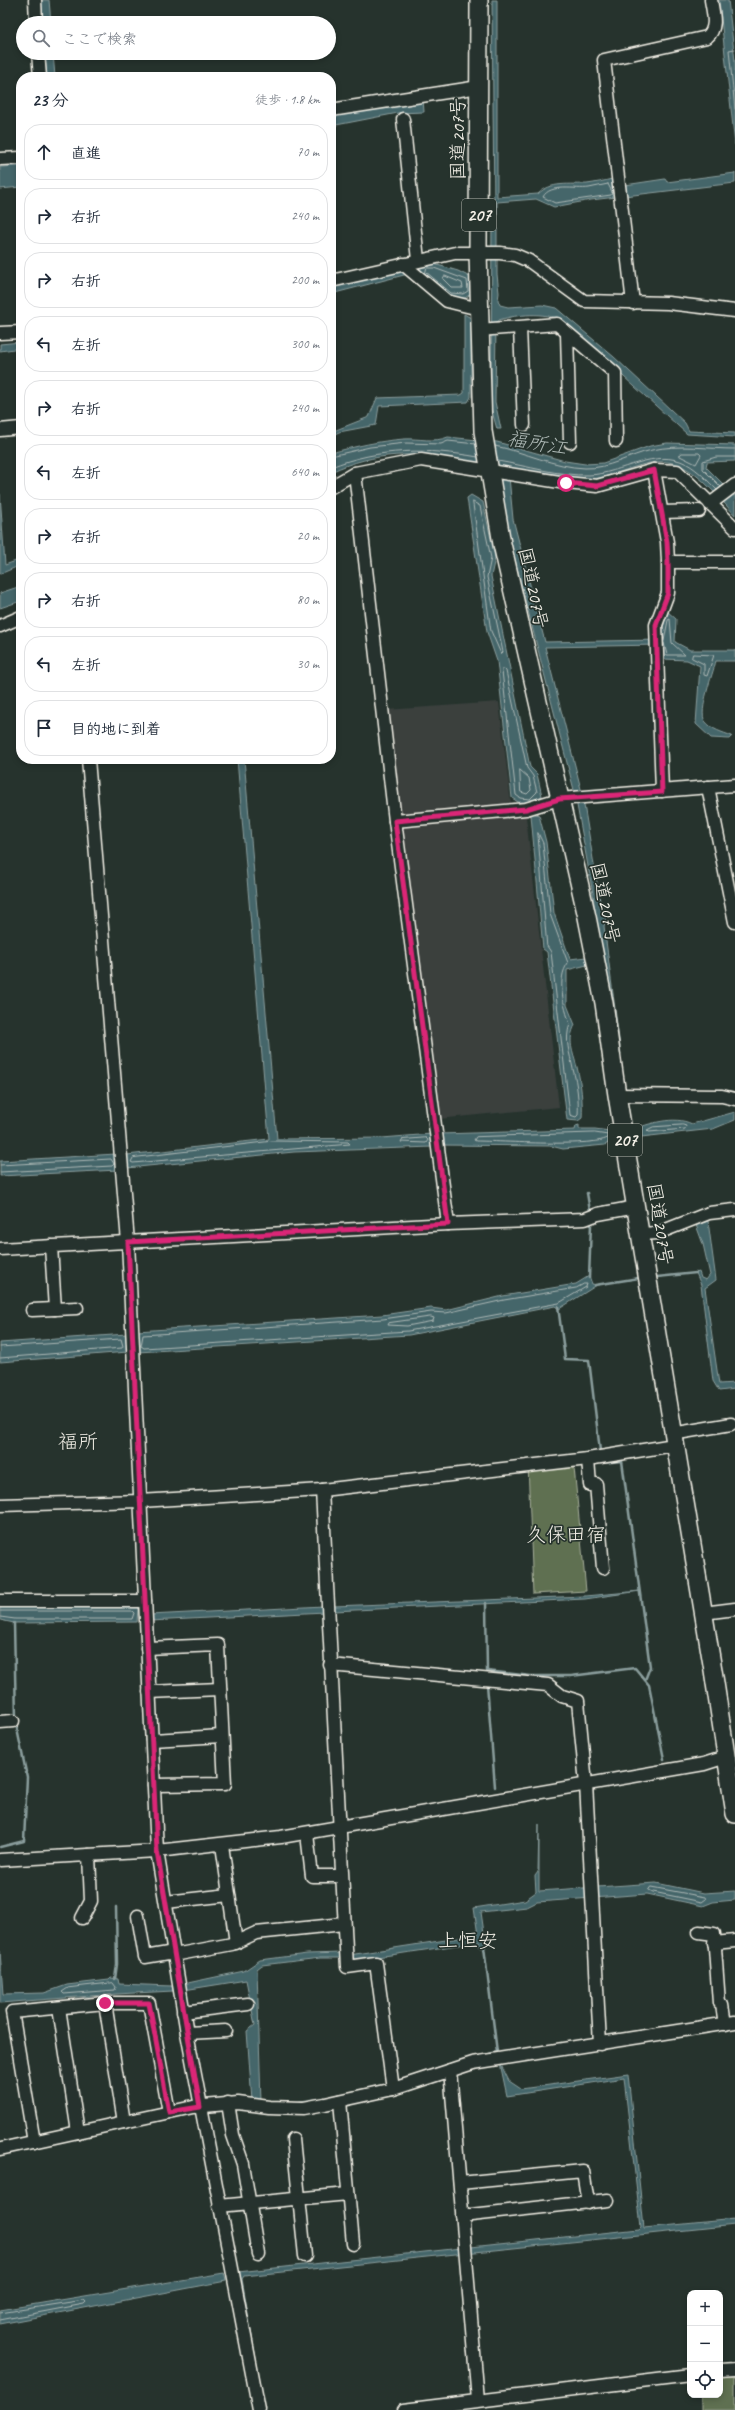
<!DOCTYPE html>
<html lang="ja">
<meta charset="utf-8">
<style>
body{margin:0;font-family:Caveat,"Klee One",sans-serif;background:#f2f2f3;color:#1f2937}
.controls{position:absolute;right:12px;bottom:12px;display:grid;overflow:hidden;border-radius:8px;box-shadow:0 2px 6px #0003}
.controls button{width:36px;height:36px;display:grid;place-items:center;padding:0;border:0;border-bottom:1px solid #e0e1e3;background:#fff;color:#1f2937;font:20px sans-serif}
.stop{position:absolute;width:12px;height:12px;margin:-9px;border:3px solid #db2777;border-radius:50%;background:#fff}
.stop.end{background:#db2777;border-color:#fff;box-shadow:0 1px 4px #0008}
.list{margin:0;padding:0;list-style:none}
h2{display:flex;justify-content:space-between;align-items:center;height:52px;margin:0;padding:0 16px;font-size:17px}
h2 small{font-size:13px;font-weight:400;color:#747a83}
.list li{display:grid;grid-template-columns:26px 1fr auto;gap:12px;align-items:center;box-sizing:border-box;height:56px;margin:0 8px 8px;padding:0 8px;border:1px solid #e0e1e3;border-radius:16px}
.list b{display:block;font-size:15px;white-space:nowrap}
.list em{font-size:13px;font-style:normal;color:#747a83}
.icon{flex:none;width:22px;height:22px;fill:none;stroke:currentColor;stroke-width:2;stroke-linecap:round;stroke-linejoin:round}
.map{position:relative;flex:none;width:735px;height:2410px;overflow:hidden}
.search{position:absolute;background:#fff;box-shadow:0 2px 6px #0003;left:16px;top:16px;width:320px;height:44px;display:flex;align-items:center;gap:10px;box-sizing:border-box;padding:0 14px;border-radius:22px;color:#747a83;font-size:15px}
.panel{position:absolute;background:#fff;box-shadow:0 2px 6px #0003;left:16px;top:72px;width:320px;height:692px;border-radius:16px}
.map>svg:first-child{display:block}
</style>
<div class="map">
<svg width="735" height="2410" viewBox="0 0 735 2410">
<rect width="100%" height="100%" fill="#26332d"/>
<filter id="ink" filterUnits="userSpaceOnUse"><feTurbulence type="fractalNoise" baseFrequency=".025" numOctaves="2"/><feDisplacementMap in="SourceGraphic" scale="8" xChannelSelector="R" yChannelSelector="G"/><feConvolveMatrix kernelMatrix="1 2 1 2 8 2 1 2 1" color-interpolation-filters="sRGB"/></filter>
<g filter="url(#ink)">
<!-- built -->
<polygon fill="#3a403e" points="499,702 511,804 526,817 559,1107 438,1119 386,710"/>
<!-- green -->
<g fill="#5e6f51" stroke="#a9b09c">
<polygon points="573,1457 586,1591 533,1594 528,1463"/>
<polygon points="735,2375 735,2410 701,2410 701,2395 720,2395 720,2376"/>
</g>
<!-- water -->
<g fill="#45666b" stroke="#8b9e9d">
<polygon points="41,0 49,0 51,23 43,23"/>
<path d="M492,0H497V197L538,194C551,181 570,185 587,184C595,183 604,181 612,179L625,187V185L665,179L667,182L735,173V183L591,200L554,207L536,199L497,202V274L499,293L498,300L500,305L508,307L542,305L556,308L614,357L685,423L689,431L735,433V437L687,434L561,320C544,312 518,314 499,320L496,326L495,402L501,429H497L491,408L492,218L494,209Z"/>
<polygon points="719,0 728,0 735,61 735,145"/>
<polygon points="45,53 53,53 55,77 47,77"/>
<polygon points="423,99 424,112 398,113 331,126 331,115"/>
<polygon points="21,166 21,187 0,189 0,167"/>
<polygon points="434,264 458,271 472,278 472,293 465,298 449,297 421,273 404,275 331,294 331,287 415,265"/>
<polygon points="464,314 471,318 471,397 468,402 379,406 376,425 339,432 331,436 331,432 369,417 377,398 461,395 464,393"/>
<polygon points="21,342 21,348 0,351 0,344"/>
<path d="M448,437L497,442L565,461L585,464L603,463L650,446L667,443L735,445V461L707,462L706,467L735,496V515C718,497 698,470 673,463C645,456 616,479 587,479C500,478 419,430 331,472V453C356,446 379,441 404,439C419,438 434,443 448,437Z"/>
<path d="M499,477H509L513,519L545,642L660,640L667,611L676,619L675,642L690,650H735V661H716C713,673 698,712 705,721C712,730 722,732 732,736L729,739L711,738L696,724L700,666L687,660L663,659L660,645L545,647L582,793L600,901L603,903L606,921L604,926L621,1054L617,1060L599,949L593,894L575,794L512,548Z"/>
<polygon points="0,494 5,565 21,559 21,565 0,574"/>
<path d="M471,495L483,502L495,558L491,576L530,767L537,774L542,796L534,800L535,814L539,815L546,842L554,913L570,959L586,957L587,965L567,970V1005L575,1025C567,1040 573,1053 577,1067C581,1084 583,1101 582,1118L578,1121L567,1120L547,952L543,949L531,815L528,803L518,802L512,798L497,661L487,632L467,498Z"/>
<polygon points="21,586 21,601 0,608 0,593"/>
<polygon points="237,759 244,759 277,1139 382,1138 432,1134 432,1147 294,1152 127,1168 127,1155 269,1139"/>
<path d="M735,1112V1120L713,1129L632,1138L631,1130C648,1124 674,1115 692,1124Z"/>
<polygon points="579,1125 579,1129 595,1129 617,1132 618,1137 605,1145 563,1149 551,1146 441,1145 440,1134 575,1130 576,1126"/>
<polygon points="116,1154 118,1170 0,1176 0,1161"/>
<polygon points="708,1221 716,1280 705,1288 719,1384 735,1383 735,1389 719,1391 713,1381 701,1285 696,1273 699,1272 701,1278 706,1280 710,1275 703,1244 696,1225"/>
<polygon points="589,1276 592,1284 597,1285 559,1309 555,1306 409,1335 138,1352 137,1331 382,1315 431,1308 446,1310 503,1296 576,1284"/>
<polygon points="127,1334 128,1352 0,1362 0,1343"/>
<polygon points="640,1591 585,1599 334,1611 334,1606 585,1596"/>
<polygon points="324,1606 325,1612 150,1621 150,1615"/>
<polygon points="0,1607 138,1607 137,1622 14,1623 0,1620"/>
<polygon points="539,1824 539,1891 656,1883 704,1893 735,1891 735,1900 713,1902 703,1906 647,1894 537,1902 527,1907 481,1912 486,1947 480,1948 479,1942 350,1961 349,1955 478,1935 474,1908 525,1900 536,1892 535,1876 538,1872"/>
<polygon points="0,1951 3,1994 44,1993 67,1985 109,1980 111,1978 118,1979 119,1984 172,1986 173,1991 116,1994 0,2003"/>
<polygon points="343,1953 343,1958 320,1958 262,1965 257,1969 261,2102 252,2101 247,2031 255,2025 246,1980 184,1990 183,1984 244,1971 260,1960 307,1954"/>
<polygon points="500,2063 509,2081 521,2089 628,2074 644,2228 735,2219 735,2225 244,2276 242,2279 265,2410 238,2272 639,2229 641,2227 624,2078 507,2096"/>
<polygon points="224,2273 226,2281 0,2324 0,2310"/>
</g>
<g fill="none" stroke-linecap="round" stroke-linejoin="round">
<!-- shore -->
<g stroke="#aeb9b6" stroke-width="1">
<polyline points="735,49 729,50 735,109"/>
<path d="M608,184L612,192L611,195L555,203L543,197C550,183 576,190 589,188C595,187 602,185 608,184Z"/>
<polygon points="427,268 434,268 467,280 468,291 463,294 451,293 426,272"/>
<polygon points="445,276 462,283 463,288 452,288 443,279"/>
<path d="M495,446C525,452 554,467 585,468C609,469 629,455 652,450C679,444 708,449 735,449"/>
<polygon points="682,453 699,453 701,455 696,464 680,456"/>
<polyline points="331,456 370,447 406,443 441,444 448,441 476,444"/>
<path d="M498,461C527,466 559,476 589,475C621,474 655,447 687,464C698,470 708,481 717,490"/>
<path d="M331,467C379,448 428,448 478,457"/>
<polyline points="721,487 703,469 703,461 716,457 735,457"/>
<polygon points="473,502 480,506 491,558 487,577 503,652 501,654 491,631"/>
<polyline points="664,641 668,620 670,619 672,643 685,655 667,655 664,643"/>
<polygon points="693,654 714,655 707,676 704,675 704,664 692,658"/>
<polygon points="504,669 506,671 527,768 533,776 537,792 530,799 520,798 516,795 502,671"/>
<polygon points="520,770 529,778 531,790 527,794 521,792"/>
<path d="M538,833L543,843L550,914L568,963C556,979 564,1007 570,1024C564,1041 570,1053 573,1069C577,1084 579,1100 578,1115L576,1117L570,1115L551,952L547,946Z"/>
<polygon points="683,1125 686,1126 685,1129 649,1132 647,1130 653,1127"/>
<path d="M595,1133L608,1135L609,1137C597,1148 498,1141 476,1141L474,1140L476,1137Z"/>
<polygon points="426,1138 428,1140 426,1143 401,1142 402,1140"/>
<polygon points="273,1141 348,1142 350,1144 133,1163 131,1162 133,1158"/>
<polyline points="0,1165 111,1159 114,1164 112,1166 0,1172"/>
<polygon points="584,1284 587,1284 586,1287 559,1303 408,1331 144,1348 141,1346 143,1335 383,1319 431,1312 446,1313 504,1300 576,1288"/>
<polygon points="431,1317 434,1318 433,1321 407,1326 388,1325 389,1323"/>
<polyline points="0,1347 121,1339 123,1346 122,1348 0,1358"/>
<polyline points="0,1611 132,1611 134,1613 132,1619 15,1619 0,1617"/>
<polygon points="651,1887 705,1897 706,1899 702,1902 653,1892 649,1890"/>
<polygon points="113,1983 116,1987 115,1990 64,1994 62,1992 68,1988"/>
<polyline points="0,2313 84,2300 86,2302 84,2304 0,2320"/>
</g>
<!-- stream -->
<g stroke="#8b9e9d" stroke-width="2.5">
<polyline points="587,1193 590,1211"/>
<polyline points="657,1277 696,1273"/>
<polyline points="589,1278 591,1224"/>
<polyline points="595,1285 639,1278"/>
<polyline points="558,1306 565,1359 589,1360 600,1451"/>
<polyline points="601,1463 622,1461 650,1667 645,1680"/>
<polyline points="486,1603 487,1671 531,1676 571,1676 635,1668 649,1685 664,1759"/>
<polyline points="14,1623 16,1719"/>
<polyline points="487,1684 495,1787"/>
<polyline points="0,1847 24,1841 27,1777 16,1724"/>
<polyline points="115,1979 117,1964 116,1907"/>
<polyline points="481,2056 497,2052 484,1947"/>
<polyline points="435,2069 468,2059"/>
<polyline points="299,2102 319,2099"/>
</g>
<defs>
<g id="minor">
<polyline points="35,0 36,23"/>
<polyline points="38,53 40,77"/>
<polyline points="331,110 479,87"/>
<polyline points="403,119 418,260"/>
<polyline points="0,159 21,158"/>
<polyline points="403,264 447,301 479,309"/>
<polyline points="331,281 455,253 500,253 515,255 529,261 584,301 668,303 735,311"/>
<path d="M633,303L604,60L707,37C718,28 713,13 711,0"/>
<polyline points="520,328 524,425"/>
<polyline points="479,330 557,324 615,373 616,441"/>
<polyline points="0,333 21,332"/>
<polyline points="567,333 570,442"/>
<polyline points="0,430 21,428"/>
<polyline points="654,470 667,542 668,562 668,593 656,625 662,791"/>
<polyline points="355,473 395,821 448,1224"/>
<polyline points="331,487 355,473 421,460 566,483 597,486 654,470 677,471 735,528"/>
<polyline points="710,504 735,485"/>
<polyline points="662,512 699,511"/>
<polyline points="668,562 735,562"/>
<polyline points="0,626 21,617"/>
<polyline points="88,759 128,1242 157,1851 187,2033 259,2410"/>
<polyline points="708,787 735,922"/>
<polyline points="395,821 526,809 559,799 735,785"/>
<polyline points="617,1095 722,1096 735,1099"/>
<polyline points="641,1234 658,1233 709,1213 735,1210"/>
<polyline points="51,1246 55,1309"/>
<polyline points="0,1249 448,1224 585,1219 598,1214 636,1207"/>
<polyline points="32,1310 77,1308"/>
<polyline points="672,1434 731,1424"/>
<polyline points="588,1459 590,1485 596,1484 603,1568"/>
<polyline points="322,1490 347,1967 376,1963 393,2089"/>
<polyline points="0,1505 140,1501 322,1490 588,1459 674,1445"/>
<polyline points="0,1601 145,1601"/>
<polyline points="703,1613 735,1609"/>
<polyline points="147,1648 218,1645 225,1784 154,1785"/>
<polyline points="330,1665 548,1685 562,1696 578,1701 586,1784 600,2044"/>
<polyline points="149,1692 220,1689"/>
<polyline points="0,1722 13,1721"/>
<polyline points="152,1740 222,1736"/>
<polyline points="307,1834 312,1876 341,1876"/>
<polyline points="222,1845 236,1943"/>
<polyline points="0,1860 157,1851 281,1837 704,1764 726,1757"/>
<polyline points="166,1902 229,1895"/>
<polyline points="138,1916 145,1957 174,1952"/>
<polyline points="82,1918 91,1901 89,1855"/>
<polyline points="699,1932 714,1934 719,2003 722,2005 725,2024"/>
<polyline points="714,1943 735,1941"/>
<polyline points="174,1955 232,1944 256,1933 344,1924"/>
<polyline points="105,2003 124,2122"/>
<polyline points="59,2008 78,2132"/>
<polyline points="183,2012 248,2004"/>
<polyline points="187,2033 226,2031"/>
<polyline points="450,2070 478,2400"/>
<polyline points="340,2101 353,2244"/>
<polyline points="228,2103 233,2135 243,2164 258,2254"/>
<polyline points="293,2139 305,2256"/>
<polyline points="34,2142 12,2012 105,2003 149,2003 169,2112"/>
<polyline points="0,2149 193,2107 238,2103 269,2107 304,2108 325,2104 393,2089 473,2063 735,2022"/>
<polyline points="460,2183 583,2171 588,2203"/>
<polyline points="219,2206 348,2194"/>
<polyline points="462,2216 608,2200"/>
<polyline points="720,2371 735,2370"/>
<polyline points="403,2410 690,2375"/>
</g>
<polyline id="highway" points="479,0 478,252 483,431 502,544 587,917 604,1003 617,1095 713,1670 735,1814"/>
</defs>
<!-- minor casing -->
<use href="#minor" stroke="#f4f1e8" stroke-width="15"/>
<!-- highway casing -->
<use href="#highway" stroke="#f4f1e8" stroke-width="20"/>
<!-- minor -->
<use href="#minor" stroke="#26332d" stroke-width="12"/>
<!-- highway -->
<use href="#highway" stroke="#26332d" stroke-width="17"/>
</g>
</g>
<g fill="none" stroke-linecap="round" stroke-linejoin="round" filter="url(#ink)">
<!-- route -->
<polyline stroke="#db2777" stroke-width="5" points="105,2003 149,2003 169,2112 200,2107 157,1851 128,1242 448,1224 395,821 526,809 559,799 662,792 656,625 668,593 668,562 667,542 654,470 597,486 566,483"/>
</g>
<g text-anchor="middle" dominant-baseline="central" stroke-width="3.5" stroke-linejoin="round" paint-order="stroke">
<!-- shield labels -->
<g fill="#26332d" stroke="#b6b8b0" stroke-width="1">
<rect x="462" y="199" width="34" height="32" rx="3"/>
<rect x="608" y="1124" width="34" height="32" rx="3"/>
</g>
<g font-size="18" font-weight="bold" fill="#f4f1e8">
<text x="479" y="215">207</text>
<text x="625" y="1140">207</text>
</g>
<!-- street labels -->
<g font-size="19" fill="#f4f1e8" stroke="#26332d">
<text transform="translate(458 139) rotate(-90)">国道207号</text>
<text transform="translate(533 588) rotate(78)">国道207号</text>
<text transform="translate(605 903) rotate(78)">国道207号</text>
<text transform="translate(660 1224) rotate(81)">国道207号</text>
</g>
<!-- water labels -->
<g font-size="20" font-style="italic" fill="#aeb9b6" stroke="#26332d">
<text transform="translate(537 443) rotate(10)">福所江</text>
</g>
<!-- neighbourhood labels -->
<g font-size="20" fill="#f4f1e8" stroke="#26332d">
<text x="78" y="1441">福所</text>
<text x="566" y="1534">久保田宿</text>
<text x="468" y="1940">上恒安</text>
</g>
</g>
</svg>
<div class="controls">
<button>+</button>
<button>−</button>
<button><svg class="icon" aria-label="locate" viewBox="0 0 24 24"><circle cx="12" cy="12" r="6"/><path d="M12 2v4M12 18v4M2 12h4M18 12h4"/></svg></button>
</div>
<div class="stop" style="left:566px;top:483px"></div>
<div class="stop end" style="left:105px;top:2003px"></div>
<div class="search"><svg class="icon" aria-label="search" viewBox="0 0 24 24"><circle cx="10" cy="10" r="6"/><path d="M15 15l6 6"/></svg>ここで検索</div>
<section class="panel">
<h2>23 分<small>徒歩 · 1.8 km</small></h2>
<ul class="list">
<li><svg class="icon" aria-label="ahead" viewBox="0 0 24 24"><path d="M12 20V5M6 11l6-6 6 6"/></svg><div><b>直進</b></div><em>70 m</em></li>
<li><svg class="icon" aria-label="right" viewBox="0 0 24 24"><path d="M7 20v-9h11M14 6l5 5-5 5"/></svg><div><b>右折</b></div><em>240 m</em></li>
<li><svg class="icon" aria-label="right" viewBox="0 0 24 24"><path d="M7 20v-9h11M14 6l5 5-5 5"/></svg><div><b>右折</b></div><em>200 m</em></li>
<li><svg class="icon" aria-label="left" viewBox="0 0 24 24"><path d="M17 20v-9H6M10 6l-5 5 5 5"/></svg><div><b>左折</b></div><em>300 m</em></li>
<li><svg class="icon" aria-label="right" viewBox="0 0 24 24"><path d="M7 20v-9h11M14 6l5 5-5 5"/></svg><div><b>右折</b></div><em>240 m</em></li>
<li><svg class="icon" aria-label="left" viewBox="0 0 24 24"><path d="M17 20v-9H6M10 6l-5 5 5 5"/></svg><div><b>左折</b></div><em>640 m</em></li>
<li><svg class="icon" aria-label="right" viewBox="0 0 24 24"><path d="M7 20v-9h11M14 6l5 5-5 5"/></svg><div><b>右折</b></div><em>20 m</em></li>
<li><svg class="icon" aria-label="right" viewBox="0 0 24 24"><path d="M7 20v-9h11M14 6l5 5-5 5"/></svg><div><b>右折</b></div><em>80 m</em></li>
<li><svg class="icon" aria-label="left" viewBox="0 0 24 24"><path d="M17 20v-9H6M10 6l-5 5 5 5"/></svg><div><b>左折</b></div><em>30 m</em></li>
<li><svg class="icon" aria-label="arrive" viewBox="0 0 24 24"><path d="M6 21V4h12l-3 4 3 4H6"/></svg><div><b>目的地に到着</b></div></li>
</ul>
</section>
</div>
